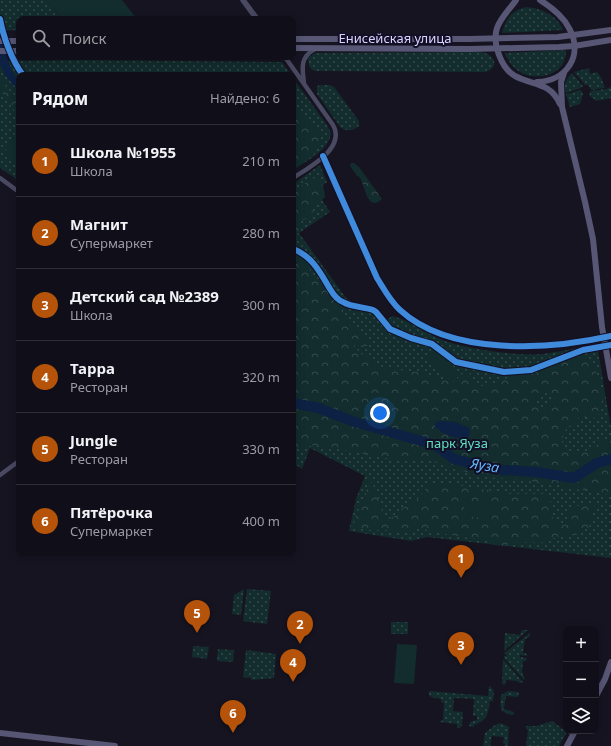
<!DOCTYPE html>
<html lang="ru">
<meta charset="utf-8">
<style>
body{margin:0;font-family:"Noto Sans",sans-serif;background:#1e1d26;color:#f1f3f6}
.controls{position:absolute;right:12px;bottom:12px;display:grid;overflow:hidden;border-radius:8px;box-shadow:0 2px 10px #0003}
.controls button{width:36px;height:36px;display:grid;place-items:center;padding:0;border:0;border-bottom:1px solid #302f38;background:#100f19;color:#f1f3f6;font:20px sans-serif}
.you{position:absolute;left:380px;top:413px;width:14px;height:14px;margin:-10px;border:3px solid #fff;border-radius:50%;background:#1a73e8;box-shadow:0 0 0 6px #1a73e833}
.badge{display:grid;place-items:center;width:26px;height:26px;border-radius:50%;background:#b45309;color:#fff;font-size:13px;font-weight:700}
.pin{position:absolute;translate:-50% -33px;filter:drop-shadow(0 1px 2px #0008)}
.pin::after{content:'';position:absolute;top:21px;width:14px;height:12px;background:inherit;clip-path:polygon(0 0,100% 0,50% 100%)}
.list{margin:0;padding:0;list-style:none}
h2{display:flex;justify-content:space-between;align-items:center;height:52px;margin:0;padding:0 16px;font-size:17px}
h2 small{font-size:13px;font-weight:400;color:#9c9ca2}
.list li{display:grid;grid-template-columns:26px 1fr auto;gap:12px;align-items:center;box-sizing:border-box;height:72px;padding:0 16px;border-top:1px solid #302f38}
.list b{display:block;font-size:15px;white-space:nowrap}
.list p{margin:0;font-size:13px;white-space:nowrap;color:#9c9ca2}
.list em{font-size:13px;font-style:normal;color:#9c9ca2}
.icon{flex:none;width:22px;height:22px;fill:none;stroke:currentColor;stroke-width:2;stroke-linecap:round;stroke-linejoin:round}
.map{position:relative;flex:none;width:611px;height:746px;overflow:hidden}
.search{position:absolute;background:#100f19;box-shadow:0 2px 10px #0003;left:16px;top:16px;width:280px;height:44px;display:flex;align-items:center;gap:10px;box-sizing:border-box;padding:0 14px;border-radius:8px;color:#9c9ca2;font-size:15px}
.panel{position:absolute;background:#100f19;box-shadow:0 2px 10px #0003;left:16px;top:72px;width:280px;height:484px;border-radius:8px}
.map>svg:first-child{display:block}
</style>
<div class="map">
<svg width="611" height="746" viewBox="0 0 611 746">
<defs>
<pattern id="green-dots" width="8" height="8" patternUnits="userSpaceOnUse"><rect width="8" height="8" fill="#132c2d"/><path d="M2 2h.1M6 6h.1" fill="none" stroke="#354a4c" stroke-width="1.8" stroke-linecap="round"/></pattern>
<pattern id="forest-crowns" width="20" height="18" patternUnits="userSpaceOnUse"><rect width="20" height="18" fill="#132c2d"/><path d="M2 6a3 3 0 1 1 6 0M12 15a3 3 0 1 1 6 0" fill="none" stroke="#354a4c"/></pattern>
</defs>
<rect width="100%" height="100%" fill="#161421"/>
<!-- green -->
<g fill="url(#green-dots)">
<polygon points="0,0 45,0 63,19 19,19 19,30 0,31"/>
<path d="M526,7C541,8 557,15 563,30L502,33C506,18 511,11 526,7Z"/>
<path d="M566,50C567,76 534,83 517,70C511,66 508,59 504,53Z"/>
<path d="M480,52C496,54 500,68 485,72L315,71L311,69L309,66L308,58L315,53Z"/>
<polygon points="83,60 282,62 291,75 19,75 19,181 0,168 0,61"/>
<polygon points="589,68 590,74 597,72 601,77 605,88 591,90 588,85 585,85 574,72"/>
<path d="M572,73L583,86L581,88L566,93C563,83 566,80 572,73Z"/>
<path d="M293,78L327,125L331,133C329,151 306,161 293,170Z"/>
<path d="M319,85H330L334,87L359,121V126C352,131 347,132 340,127L317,94V87Z"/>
<polygon points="611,87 611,98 596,101 589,95 591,91 606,89"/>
<polygon points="581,90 583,94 580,104 570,107 566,94"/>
<path d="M320,165L327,182L316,191L330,212L299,233L346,298L387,320L392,316C412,321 428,336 448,342C475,350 515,356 542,354C561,352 579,347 597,344L611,428V558L427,537L411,541L349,531L356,499L365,476L310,448L302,469L293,463V184Z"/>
<polygon points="244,589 241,615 232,614 234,595"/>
<polygon points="247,589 271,591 267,624 243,621"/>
<rect x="391" y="622" width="17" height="12"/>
<polygon points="522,630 528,630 504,651 505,633 520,635"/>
<polygon points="530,633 529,637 525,639 523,653 526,653 527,656 520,655 520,657 527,658 526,661 523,661 522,673 525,678 524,680 504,658 504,656 507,656 504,653"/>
<polygon points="193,646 209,647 207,659 192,657"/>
<polygon points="218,649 234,650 233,662 217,661"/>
<polygon points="246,650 276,654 274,678 251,680 251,678 243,677"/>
<polygon points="503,659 523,682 520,683 517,681 506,680 505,685 502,684"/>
<path d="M489,686C495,689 494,694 493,701H490C488,714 488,720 474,725V727L469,726L470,722L477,720V716H473L474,699L454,698L453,711L463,712L462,725L460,728H457V724L440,722L441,720H443L444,703L441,702V699L431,697L429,695V691L488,696Z"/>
<path d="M508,691L519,692L518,697L506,696L504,709L514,712L513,715C499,713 500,708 501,695Z"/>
<polygon points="552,721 567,732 559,746 526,746 528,730 526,729 526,726 536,726"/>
<polygon points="501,723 509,727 508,746 505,746 505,744 503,743 504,737 492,736 490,746 483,746 485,733 495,725"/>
</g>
<!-- forest -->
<g fill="url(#forest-crowns)" fill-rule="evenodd">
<polygon points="130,72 172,72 184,75 126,75"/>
<polygon points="0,73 6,87 19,100 19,117 14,110 8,98 0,92"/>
<path d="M293,109C307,116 326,129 318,147C316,151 314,155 311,157C305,161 299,163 293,165Z"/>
<path d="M351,163H354L359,167L382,199C367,213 365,185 360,178C356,173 352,171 350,165Z"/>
<path d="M314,178C324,182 324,188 325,197L313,208L312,217L302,220C298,227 298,234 296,243L315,279L329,290L341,305L351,327L367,337L369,343L365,348L355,341L354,347L363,355L384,368L424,373L452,383L467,370L479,386H487L518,374L548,368L581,355L587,356L594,365L603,394L601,412L592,420L582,416L579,417C575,425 574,423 568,427C562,433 562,440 562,448L569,454L590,451L604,438L610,441L611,446V496L595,491L563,488L557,484L479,476L425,459H391L315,445L293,450V191ZM545,391H549L553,396V403L546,408L539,406L536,401L537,398Z"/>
<polygon points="368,479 371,479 384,516 389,519 397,515 401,509 417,499 430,484 444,483 510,494 545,494 551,503 551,516 561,526 567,524 569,508 590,503 595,505 589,527 576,535 556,537 545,542 512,543 504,546 495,545 487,539 478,539 438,533 430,530 419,529 399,533 385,530 366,530 355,526 354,519 366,495"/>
</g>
<!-- pitch -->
<g fill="#132c2d">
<polygon points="45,0 122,0 137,19 63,19"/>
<polygon points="17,130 19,131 19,165 3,155"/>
<polygon points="435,349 458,372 451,380 427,357"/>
<polygon points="465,502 491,504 490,518 463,516"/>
<polygon points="397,644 417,645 414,684 394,683"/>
</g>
<!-- water -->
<g fill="#0d2144">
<polygon points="0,41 13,73 19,83 19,91 5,75 0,64"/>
<path d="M437,421L455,422L469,428L470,432L468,438C455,439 445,435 435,427V425Z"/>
</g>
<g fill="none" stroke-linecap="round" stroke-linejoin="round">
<!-- river -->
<polyline stroke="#0d2144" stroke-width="10" points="293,403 318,408 355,422 435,445 454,459 477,465 502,470 536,472 574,478 597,463 611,459"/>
<!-- minor -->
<g stroke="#4a4962" stroke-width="4.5">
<path d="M285,57L333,125C346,148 310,167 293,178"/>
<path d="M304,83C302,68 300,57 315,49"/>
<path d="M323,156L377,278C384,289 390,301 400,310C450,356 549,350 611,336"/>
<polyline points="0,178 19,192"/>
<polyline points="0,475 19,461"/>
</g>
<!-- tertiary -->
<polyline stroke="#4a4962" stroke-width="5.5" points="243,0 257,19"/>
<!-- secondary -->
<g stroke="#575674" stroke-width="6">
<path d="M516,0C510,9 501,17 497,28C492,43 501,68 515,76C534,86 550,82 560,104"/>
<polyline points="293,39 469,39 558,37 611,30"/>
<polyline points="0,41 19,41"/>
<polyline points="293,48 470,49 559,47 574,46 611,40"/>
<polyline points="0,51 19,51"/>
<polyline points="564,73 561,82 562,107 585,202 593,239 602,327 611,378"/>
<path d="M537,82C567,81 584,55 569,28C563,16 551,7 540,0"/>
<polyline points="596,696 605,679 611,662"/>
<polyline points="0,733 115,746"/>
<polyline points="567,746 575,731"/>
</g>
<defs>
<g id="cycleway">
<path d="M0,19C3,36 12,61 23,75"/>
<path d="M323,156L377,278C384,289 390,301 400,310C450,356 549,350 611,336"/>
<path d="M293,249C312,256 320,272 330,289C333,294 337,300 343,302C351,307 364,307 373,310L376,312L390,329L411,338L432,344L456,362L504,372L531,370L583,350L611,345"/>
</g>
</defs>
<!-- cycleway casing -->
<use href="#cycleway" stroke="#130f26" stroke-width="8"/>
<!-- cycleway -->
<use href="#cycleway" stroke="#408adc" stroke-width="6"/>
</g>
<g text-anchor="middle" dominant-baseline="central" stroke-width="4" stroke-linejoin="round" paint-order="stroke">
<!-- street labels -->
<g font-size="13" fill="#d9d4ff" stroke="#130f26">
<text x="395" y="38">Енисейская улица</text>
</g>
<!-- park labels -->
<g font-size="13" fill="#5fe0c0" stroke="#130f26">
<text x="457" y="443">парк Яуза</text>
</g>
<!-- water labels -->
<g font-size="14" font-style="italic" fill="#62b6ff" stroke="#130f26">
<text transform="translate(485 465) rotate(10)">Яуза</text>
</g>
</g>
</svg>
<div class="controls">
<button>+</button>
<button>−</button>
<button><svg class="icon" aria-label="layers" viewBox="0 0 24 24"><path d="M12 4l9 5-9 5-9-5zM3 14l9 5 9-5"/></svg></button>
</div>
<div class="you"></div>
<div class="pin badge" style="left:461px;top:578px">1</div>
<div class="pin badge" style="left:300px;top:644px">2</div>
<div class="pin badge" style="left:461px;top:665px">3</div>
<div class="pin badge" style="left:293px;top:682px">4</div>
<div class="pin badge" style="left:197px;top:633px">5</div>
<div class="pin badge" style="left:233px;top:733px">6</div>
<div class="search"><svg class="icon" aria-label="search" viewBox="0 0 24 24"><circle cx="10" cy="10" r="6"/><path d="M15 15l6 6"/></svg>Поиск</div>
<section class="panel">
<h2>Рядом<small>Найдено: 6</small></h2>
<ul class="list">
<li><span class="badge">1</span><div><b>Школа №1955</b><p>Школа</p></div><em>210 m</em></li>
<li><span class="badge">2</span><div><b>Магнит</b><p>Супермаркет</p></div><em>280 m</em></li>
<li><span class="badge">3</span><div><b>Детский сад №2389</b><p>Школа</p></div><em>300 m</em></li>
<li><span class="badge">4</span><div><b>Тарра</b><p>Ресторан</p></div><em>320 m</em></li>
<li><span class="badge">5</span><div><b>Jungle</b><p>Ресторан</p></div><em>330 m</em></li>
<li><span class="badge">6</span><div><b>Пятёрочка</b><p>Супермаркет</p></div><em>400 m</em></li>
</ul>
</section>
</div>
